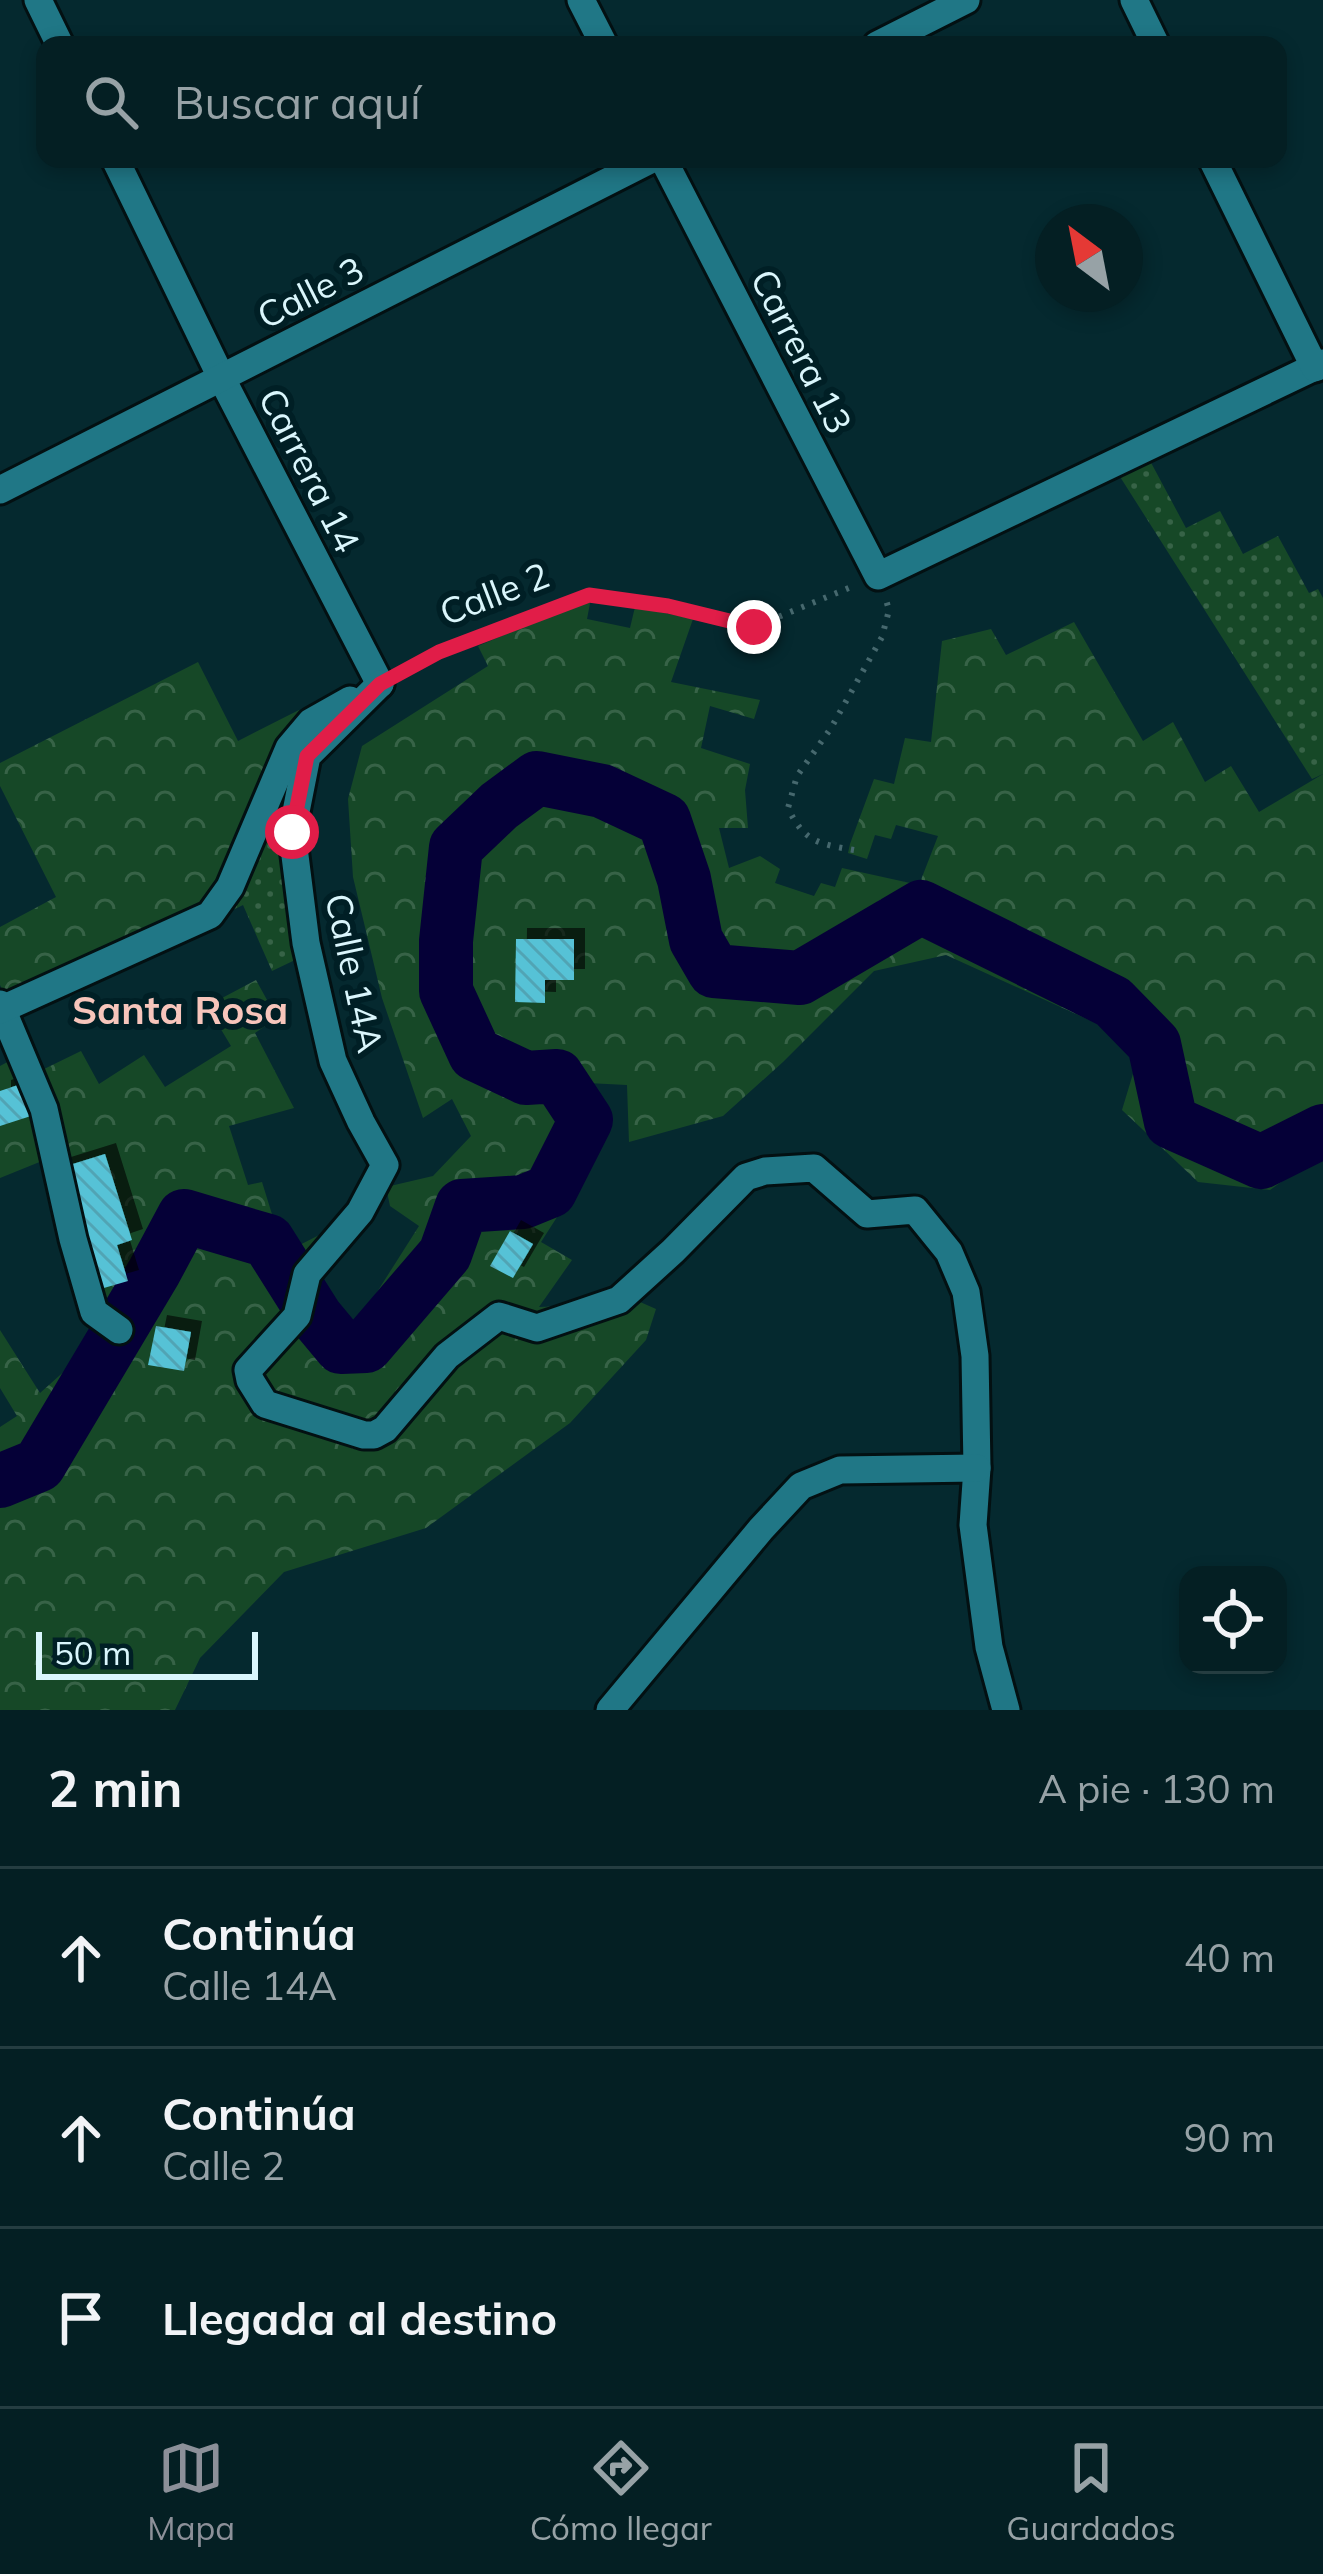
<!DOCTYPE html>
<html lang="es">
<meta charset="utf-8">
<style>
body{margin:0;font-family:Mulish,sans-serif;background:#0d272b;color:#f1f3f6}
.controls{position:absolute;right:36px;bottom:36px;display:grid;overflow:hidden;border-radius:24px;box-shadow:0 6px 18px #0003}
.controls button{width:108px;height:108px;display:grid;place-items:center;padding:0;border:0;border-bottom:3px solid #253d41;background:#041f23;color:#f1f3f6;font:60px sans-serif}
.compass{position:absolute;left:1035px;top:204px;width:108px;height:108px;border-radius:50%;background:#041f23;box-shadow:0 6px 18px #0003;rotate:328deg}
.scale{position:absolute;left:36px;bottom:30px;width:222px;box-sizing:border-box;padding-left:12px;border:6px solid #daf6fc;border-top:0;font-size:33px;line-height:42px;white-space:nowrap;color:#daf6fc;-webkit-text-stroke:9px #001f25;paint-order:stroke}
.stop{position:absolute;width:36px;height:36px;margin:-27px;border:9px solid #e11d48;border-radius:50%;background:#fff}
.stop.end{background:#e11d48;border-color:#fff;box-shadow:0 3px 12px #0008}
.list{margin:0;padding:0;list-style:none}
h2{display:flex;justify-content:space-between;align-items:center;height:156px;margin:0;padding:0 48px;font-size:51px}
h2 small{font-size:39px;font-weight:400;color:#97a2a6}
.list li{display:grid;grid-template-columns:78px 1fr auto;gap:36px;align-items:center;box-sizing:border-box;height:180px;padding:0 48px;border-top:3px solid #253d41}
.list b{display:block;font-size:45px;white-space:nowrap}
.list p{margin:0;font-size:39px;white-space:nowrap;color:#97a2a6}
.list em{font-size:39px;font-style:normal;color:#97a2a6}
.icon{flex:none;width:66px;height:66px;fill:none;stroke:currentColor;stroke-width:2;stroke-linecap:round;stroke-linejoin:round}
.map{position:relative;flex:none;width:1323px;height:1710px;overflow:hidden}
.search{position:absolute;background:#041f23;box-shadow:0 6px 18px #0003;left:36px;right:36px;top:36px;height:132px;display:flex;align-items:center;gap:30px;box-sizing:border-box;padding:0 42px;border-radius:24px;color:#97a2a6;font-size:45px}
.sheet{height:696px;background:#041f23}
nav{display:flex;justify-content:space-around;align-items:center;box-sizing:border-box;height:168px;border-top:3px solid #253d41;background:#041f23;font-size:33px;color:#97a2a6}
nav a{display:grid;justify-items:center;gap:6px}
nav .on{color:#8c9099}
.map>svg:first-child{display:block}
</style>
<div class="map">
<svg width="1323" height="1710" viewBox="0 0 1323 1710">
<defs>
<pattern id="grass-dots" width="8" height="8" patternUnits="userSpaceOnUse" patternTransform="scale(3)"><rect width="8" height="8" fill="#164827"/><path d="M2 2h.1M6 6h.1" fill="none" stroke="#376347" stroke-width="1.8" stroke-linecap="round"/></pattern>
<pattern id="forest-crowns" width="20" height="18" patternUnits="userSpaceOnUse" patternTransform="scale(3)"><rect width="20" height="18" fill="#164827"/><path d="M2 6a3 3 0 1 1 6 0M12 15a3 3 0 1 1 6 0" fill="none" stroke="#376347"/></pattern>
<pattern id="building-back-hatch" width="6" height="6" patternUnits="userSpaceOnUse" patternTransform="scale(3)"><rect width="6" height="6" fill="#56c2d6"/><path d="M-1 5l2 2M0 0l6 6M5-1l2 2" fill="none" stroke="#51a4b4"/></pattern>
<filter id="shadow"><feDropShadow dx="11" dy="-11" stdDeviation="0" flood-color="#0009"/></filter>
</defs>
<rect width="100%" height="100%" fill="#05292f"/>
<!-- grass -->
<g fill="url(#grass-dots)">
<polygon points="1148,457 1186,528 1220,511 1243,554 1278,536 1309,593 1318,589 1323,598 1323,774 1312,779 1117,472"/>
<polygon points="300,750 289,900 295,960 272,971 243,905 223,915"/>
</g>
<!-- forest -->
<g fill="url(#forest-crowns)">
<polygon points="591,598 587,619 630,628 635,607 693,619 671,682 760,700 754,719 710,706 701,748 750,764 745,790 748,828 719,828 729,868 760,856 780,869 775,883 814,896 821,883 835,887 842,868 919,885 938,836 896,825 891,839 875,835 867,859 848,853 850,844 874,779 894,784 905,738 931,742 942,641 991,629 1006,655 1074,622 1143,741 1173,722 1205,782 1231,766 1259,812 1323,774 1323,1152 1270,1190 1198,1182 1122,1110 1142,1044 946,955 874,971 783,1062 723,1116 629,1142 627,1085 588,1083 584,1175 541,1242 572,1260 539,1307 599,1305 631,1298 656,1309 646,1340 570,1423 426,1528 284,1572 200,1658 175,1710 0,1710 0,1427 17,1416 0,1388 0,1330 40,1393 106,1334 97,1290 127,1280 117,1245 131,1240 60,1168 40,1071 81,1051 99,1084 144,1055 165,1087 231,1046 207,1006 256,980 277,1018 255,1033 294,1108 229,1126 248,1185 262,1182 284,1253 329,1230 302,1289 344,1338 351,1333 419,1226 390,1206 386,1187 433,1176 471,1136 452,1099 423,1118 382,998 353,877 348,799 362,746 488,666 478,646"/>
<polygon points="198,662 238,741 299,710 303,718 223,879 202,907 6,997 0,985 0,927 56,897 0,786 0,763"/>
<polygon points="13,1059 34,1115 42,1161 0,1178 0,1066"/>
</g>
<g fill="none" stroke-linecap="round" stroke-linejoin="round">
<!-- river -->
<polyline stroke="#050037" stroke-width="54" points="0,1481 39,1465 154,1272 184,1216 268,1241 316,1317 341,1347 366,1346 445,1254 462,1206 523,1202 550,1191 586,1120 557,1076 526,1078 475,1054 446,991 446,941 456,847 499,806 537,778 602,791 664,820 684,879 696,940 714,971 800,978 921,907 1113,1002 1154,1044 1171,1122 1261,1162 1323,1131"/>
</g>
<!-- building -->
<g fill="url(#building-back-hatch)" filter="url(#shadow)">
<polygon points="516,939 574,939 574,980 545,980 545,1003 515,1002"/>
<polygon points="24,1083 34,1115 0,1126 0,1091"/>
<polygon points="105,1154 132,1240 117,1245 128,1281 97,1290 60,1168"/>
<polygon points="510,1231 533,1244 513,1278 490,1266"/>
<polygon points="156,1326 191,1332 184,1371 148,1365"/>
</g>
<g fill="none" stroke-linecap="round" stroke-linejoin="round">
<defs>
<g id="minor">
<polyline points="38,0 60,45"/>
<polyline points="581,0 604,45"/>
<polyline points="1134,0 1156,45"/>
<polyline points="877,45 966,0"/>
<polyline points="115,159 221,377 380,684"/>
<polyline points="663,159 878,576 1323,363"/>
<polyline points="1212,159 1315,368"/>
<polyline points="0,490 652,159"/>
<polyline points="380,684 307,756 292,832 306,943 333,1061 361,1122 385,1165 360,1212 307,1274 297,1316 248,1370 250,1380 265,1404 364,1435 374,1435 385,1429 447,1356 499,1316 537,1328 619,1300 673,1251 746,1177 765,1171 814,1168 867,1214 915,1210 949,1252 966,1292 975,1356 977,1468 973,1525 989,1647 1006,1710"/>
<polyline points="0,1004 44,1109 73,1239 94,1312 119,1330"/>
<polyline points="0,1010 210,915 230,887 289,748 311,722 350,700"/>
<polyline points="610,1710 761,1529 801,1486 840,1470 977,1468"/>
</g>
</defs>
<!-- minor casing -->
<use href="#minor" stroke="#031012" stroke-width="33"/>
<!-- path -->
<g stroke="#46686e" stroke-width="6" stroke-dasharray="3 9" stroke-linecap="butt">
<polyline points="404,671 439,652 588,595 669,606 754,627 856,585"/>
<path d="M854,850C819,844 804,842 788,808L797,776L831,728L882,637L889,610L886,600"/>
</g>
<!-- minor -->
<use href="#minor" stroke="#207786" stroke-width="27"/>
</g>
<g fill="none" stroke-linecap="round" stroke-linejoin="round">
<!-- route -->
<polyline stroke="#e11d48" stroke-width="15" points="292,832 307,756 380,684 439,652 589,595 668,606 754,627"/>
</g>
<g text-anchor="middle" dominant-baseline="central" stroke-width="12" stroke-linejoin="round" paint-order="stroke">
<!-- street labels -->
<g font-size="36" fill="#daf6fc" stroke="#001f25">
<text transform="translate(310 292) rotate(-27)">Calle 3</text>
<text transform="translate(802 351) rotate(63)">Carrera 13</text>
<text transform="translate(310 470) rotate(63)">Carrera 14</text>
<text transform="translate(494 593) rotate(-21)">Calle 2</text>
<text transform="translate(355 973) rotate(78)">Calle 14A</text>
</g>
<!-- neighbourhood labels -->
<g font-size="39" font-weight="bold" fill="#f7c5bb" stroke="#001f25">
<text x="180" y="1009">Santa Rosa</text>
</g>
</g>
</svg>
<div class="controls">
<button><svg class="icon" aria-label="locate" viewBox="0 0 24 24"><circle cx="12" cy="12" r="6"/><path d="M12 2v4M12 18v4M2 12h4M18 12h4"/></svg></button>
</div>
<svg class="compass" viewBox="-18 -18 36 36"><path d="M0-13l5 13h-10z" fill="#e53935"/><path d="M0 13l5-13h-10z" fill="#97a2a6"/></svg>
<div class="scale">50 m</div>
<div class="stop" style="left:292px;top:832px"></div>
<div class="stop end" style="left:754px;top:627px"></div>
<div class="search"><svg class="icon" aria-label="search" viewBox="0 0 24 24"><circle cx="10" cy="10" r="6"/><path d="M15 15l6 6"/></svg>Buscar aquí</div>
</div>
<section class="sheet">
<h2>2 min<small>A pie · 130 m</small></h2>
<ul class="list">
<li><svg class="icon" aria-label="ahead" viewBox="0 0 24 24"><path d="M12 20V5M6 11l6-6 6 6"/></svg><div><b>Continúa</b><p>Calle 14A</p></div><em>40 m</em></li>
<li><svg class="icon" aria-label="ahead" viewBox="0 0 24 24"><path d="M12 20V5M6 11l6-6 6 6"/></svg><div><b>Continúa</b><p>Calle 2</p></div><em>90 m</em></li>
<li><svg class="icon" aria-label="arrive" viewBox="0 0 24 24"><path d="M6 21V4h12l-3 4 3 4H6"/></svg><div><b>Llegada al destino</b></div></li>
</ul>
</section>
<nav>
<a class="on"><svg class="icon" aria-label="map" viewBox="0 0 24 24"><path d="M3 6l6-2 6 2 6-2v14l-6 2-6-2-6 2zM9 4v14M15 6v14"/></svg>Mapa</a>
<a><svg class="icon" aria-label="directions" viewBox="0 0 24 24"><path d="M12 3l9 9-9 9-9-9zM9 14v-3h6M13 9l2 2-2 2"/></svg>Cómo llegar</a>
<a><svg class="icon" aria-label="saved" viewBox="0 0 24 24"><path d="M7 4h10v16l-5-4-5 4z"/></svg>Guardados</a>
</nav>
